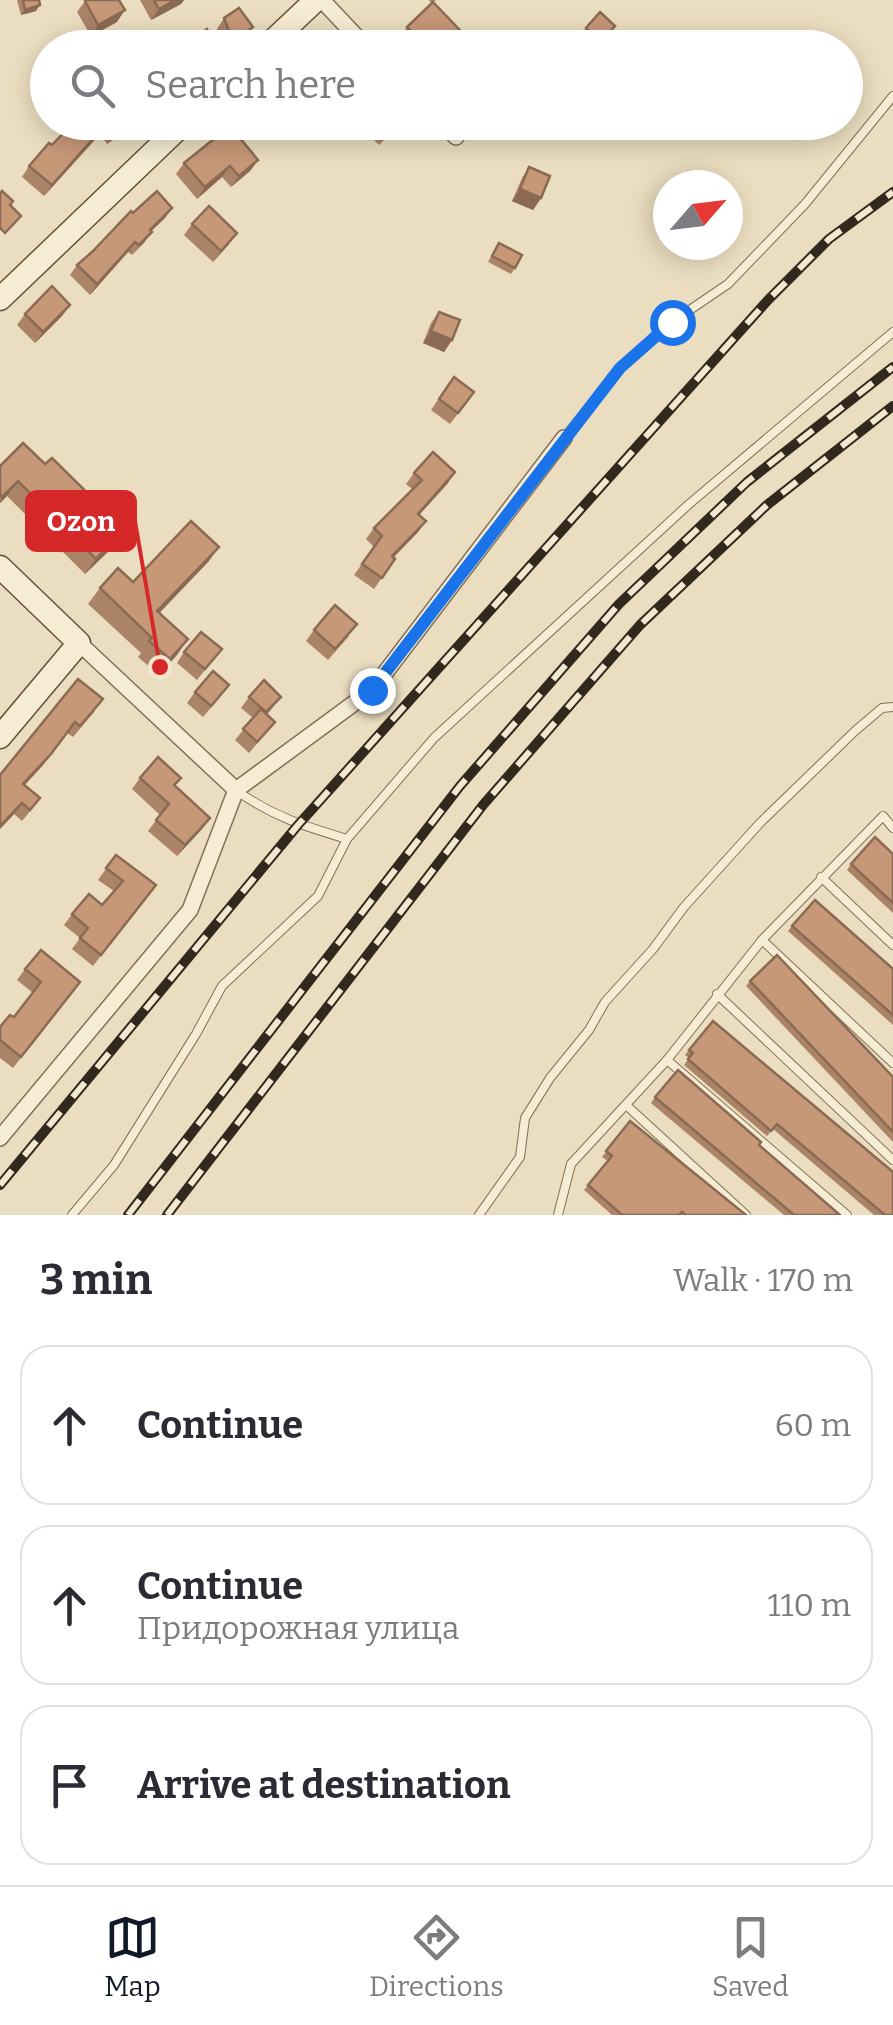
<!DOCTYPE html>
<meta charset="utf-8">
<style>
body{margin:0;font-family:Bitter,serif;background:#f2f2f3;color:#2b2b33}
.compass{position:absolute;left:653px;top:170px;width:90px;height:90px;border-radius:50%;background:#fff;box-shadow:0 5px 25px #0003;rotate:62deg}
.stop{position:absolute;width:30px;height:30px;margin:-22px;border:8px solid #1a73e8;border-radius:50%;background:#fff}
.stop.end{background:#1a73e8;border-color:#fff;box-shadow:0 2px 10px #0008}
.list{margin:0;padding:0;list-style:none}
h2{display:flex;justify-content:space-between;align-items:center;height:130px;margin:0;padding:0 40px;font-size:42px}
h2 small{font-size:32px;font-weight:400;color:#7c7c81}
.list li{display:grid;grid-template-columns:65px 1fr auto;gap:30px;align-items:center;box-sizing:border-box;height:160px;margin:0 20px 20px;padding:0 20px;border:2px solid #e1e1e2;border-radius:30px}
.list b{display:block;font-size:38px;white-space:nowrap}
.list p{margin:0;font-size:32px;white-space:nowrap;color:#7c7c81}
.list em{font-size:32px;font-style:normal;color:#7c7c81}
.icon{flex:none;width:55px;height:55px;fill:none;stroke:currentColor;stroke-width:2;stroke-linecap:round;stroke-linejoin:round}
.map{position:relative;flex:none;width:893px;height:1215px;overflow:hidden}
.search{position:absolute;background:#fff;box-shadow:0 5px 25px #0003;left:30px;right:30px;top:30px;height:110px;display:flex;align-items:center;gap:25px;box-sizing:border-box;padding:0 35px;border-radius:55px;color:#7c7c81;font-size:38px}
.sheet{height:670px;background:#fff}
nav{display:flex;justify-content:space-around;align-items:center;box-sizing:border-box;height:140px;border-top:2px solid #e1e1e2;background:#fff;font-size:28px;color:#7c7c81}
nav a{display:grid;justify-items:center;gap:5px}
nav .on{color:#111827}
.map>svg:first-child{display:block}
</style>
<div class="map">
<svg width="893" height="1215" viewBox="0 0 893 1215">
<rect width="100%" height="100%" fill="#ebdec0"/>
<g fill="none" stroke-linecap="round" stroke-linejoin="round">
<defs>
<g id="lane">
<polyline points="565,437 620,368 672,322 728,284 805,204 893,96"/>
<path d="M237,791C274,817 304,826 347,839"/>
<polyline points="821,877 893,945"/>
<polyline points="762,940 893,1063"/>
<polyline points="717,994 893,1160"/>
<polyline points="667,1060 847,1215"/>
<polyline points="626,1105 746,1215"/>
<polyline points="72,1215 114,1165 196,1034 222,986 318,896 347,839 434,738 688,505 893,332"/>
<polyline points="479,1215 520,1157 525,1118 550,1078 589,1030 605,1002 653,949 684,907 760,823 855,731 882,708 893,707"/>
<polyline points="558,1215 571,1164 667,1060 762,940 883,816 893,828"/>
</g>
<g id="street">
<polyline points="322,0 367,48"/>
<polyline points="441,122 456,137"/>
<polyline points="79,643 236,790"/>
<polyline points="0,1138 190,910 236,790 372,690 564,438"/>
</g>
<g id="secondary">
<polyline points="265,48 316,0"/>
<polyline points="0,299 185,122"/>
<polyline points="0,567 79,643 0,737"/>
</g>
</defs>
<!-- lane casing -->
<use href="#lane" stroke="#836f59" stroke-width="10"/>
<!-- street casing -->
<use href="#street" stroke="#836f59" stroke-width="18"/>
<!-- secondary casing -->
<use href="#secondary" stroke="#65503d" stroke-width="25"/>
<!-- lane -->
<use href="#lane" stroke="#f6ecd3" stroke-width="8"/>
<!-- street -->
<use href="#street" stroke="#f6ecd3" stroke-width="15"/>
<!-- secondary -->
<use href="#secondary" stroke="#f6ecd3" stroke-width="22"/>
<defs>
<g id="rail">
<polyline points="0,1185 298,825 768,300 829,239 893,192"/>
<polyline points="128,1215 460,786 619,604 747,482 893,367"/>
<polyline points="167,1215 483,805 640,625 767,505 893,406"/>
</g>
</defs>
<!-- rail casing -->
<use href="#rail" stroke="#33281d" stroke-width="10"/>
<!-- rail -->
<use href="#rail" stroke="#f3e8cf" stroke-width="6" stroke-dasharray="19" stroke-linecap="butt"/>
</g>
<!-- wall -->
<g fill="#ab8367">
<polygon points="17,0 39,0 36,11 21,15"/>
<polygon points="140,0 184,0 181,4 151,20"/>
<polygon points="429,0 436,0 433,2 477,48 400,48 396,43 407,27 431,3"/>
<polygon points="85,1 117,22 91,36 77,12"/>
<polygon points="224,18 253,27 245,39 232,48 223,48 217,29"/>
<polygon points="586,28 608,37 598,48 587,48 578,40"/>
<polygon points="190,41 217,48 185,48"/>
<polygon points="74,122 131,122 127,129 107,144 100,134 44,196 22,177 29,166"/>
<polygon points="249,122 276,122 262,136"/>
<polygon points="356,122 400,122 379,145"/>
<polygon points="473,122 489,122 481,130"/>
<polygon points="258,160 250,171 231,187 222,177 197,199 176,174 184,163"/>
<polygon points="529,167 541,198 533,210 512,201 522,178"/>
<polygon points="133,213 165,218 151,231 145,242 132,255 128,252 90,295 70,275 77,265"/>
<polygon points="192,224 229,244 213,262 184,235"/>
<polygon points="499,243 515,268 511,274 488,262"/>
<polygon points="70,305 62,316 35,343 17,325 25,314"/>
<polygon points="439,312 452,340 444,352 423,343 431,323"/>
<polygon points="454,377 474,392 450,424 431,410"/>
<polygon points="45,464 114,546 85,574 7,496 0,503 0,466"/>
<polygon points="414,473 448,483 419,515 426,521 418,532 394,557 395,559 374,589 354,575 374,547 366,539 374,528 412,489 406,484"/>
<polygon points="219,547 208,562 159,613 188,639 159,675 138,657 141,653 88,604 100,588 133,582"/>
<polygon points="314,630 349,636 328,660 306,641"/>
<polygon points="222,649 197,680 177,663 184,652"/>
<polygon points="78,679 95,711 73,737 67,733 43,765 25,785 40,798 32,809 22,821 14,814 0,829"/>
<polygon points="195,692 221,696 203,717 187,703"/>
<polygon points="249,697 281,697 267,715 275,722 249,753 235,740 253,718 241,708"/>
<polygon points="140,778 175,786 210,818 202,829 177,856 148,831 160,815 132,789"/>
<polygon points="893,854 893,913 847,870 851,864"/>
<polygon points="116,855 156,885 93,966 72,949 80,938 64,925 72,914 102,905 114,891 98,880"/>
<polygon points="792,926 893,969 893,1025 788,931"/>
<polygon points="25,969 72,993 13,1068 0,1058 0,1027 14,1017 33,993 17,980"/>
<polygon points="750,981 893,1077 893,1142 746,986"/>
<polygon points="689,1050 893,1215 874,1215 773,1129 767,1136 684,1065 689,1058 685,1055"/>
<polygon points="655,1097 759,1145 840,1215 784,1215 651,1103"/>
<polygon points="630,1121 746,1215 612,1215 584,1190 608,1161 602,1157"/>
</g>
<!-- shaded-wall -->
<g fill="#8b6a54">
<polygon points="175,0 184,0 181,4 151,20 159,9"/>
<polygon points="40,5 36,11 21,15 25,10"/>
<polygon points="125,10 117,22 91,36 98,25"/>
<polygon points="253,27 245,39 232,48 229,48 233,42"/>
<polygon points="129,122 131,122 127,129 107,144 115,133"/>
<polygon points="396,122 400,122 379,145 390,128"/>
<polygon points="107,123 100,134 44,196 52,185"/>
<polygon points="258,160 250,171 231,187 239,176"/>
<polygon points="230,166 222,177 197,199 205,187"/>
<polygon points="520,189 541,198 533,210 512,201"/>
<polygon points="172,208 165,218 142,240 150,230"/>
<polygon points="237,233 229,244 213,262 221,251"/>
<polygon points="135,242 128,252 90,295 97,284"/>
<polygon points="70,305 62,316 35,343 43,332"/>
<polygon points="431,331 452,340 444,352 423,343"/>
<polygon points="455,472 448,483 410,525 418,514"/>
<polygon points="18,481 7,496 0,503 2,497"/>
<polygon points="426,521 418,532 384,567 392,556"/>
<polygon points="125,530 114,546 85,574 96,559"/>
<polygon points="219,547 208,562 146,627 157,611"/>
<polygon points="188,639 177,655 159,675 170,659"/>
<polygon points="75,722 43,765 15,795 23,784"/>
<polygon points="22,803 14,814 0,829 0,826"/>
<polygon points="210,818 202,829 177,856 185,845"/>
</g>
<!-- building -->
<g fill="#c79878" stroke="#8b6a54" stroke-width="2.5">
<polygon points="23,0 39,0 40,5 25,10"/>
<polygon points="86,0 119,0 125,10 98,25 85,1"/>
<polygon points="154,0 175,0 159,9"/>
<polygon points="433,2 477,48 428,48 407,27"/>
<polygon points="239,8 253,27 233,42 224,18"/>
<polygon points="600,12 615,26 601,42 586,28"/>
<polygon points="207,29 217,48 197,48 190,41"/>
<polygon points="74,122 129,122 115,133 107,123 52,185 29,166 49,143 52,145"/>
<polygon points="230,126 258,160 239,176 230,166 205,187 184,163"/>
<polygon points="529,167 550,176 541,198 520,189"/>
<polygon points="2,191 13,201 10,205 21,216 5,233 0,228 0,194"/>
<polygon points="157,191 172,208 150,230 152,232 139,245 135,242 97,284 77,265 92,252 131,211 133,213"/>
<polygon points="209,206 237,233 221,251 192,224"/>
<polygon points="499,243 522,255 515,268 492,256"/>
<polygon points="52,286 70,305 43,332 25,314"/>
<polygon points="439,312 460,320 452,340 431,331"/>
<polygon points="454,377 474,392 458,413 439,399"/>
<polygon points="23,443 45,464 52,458 125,530 96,559 18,481 2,497 0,495 0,466"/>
<polygon points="433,452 455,472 418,514 426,521 392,556 395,559 382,578 362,564 382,536 374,528 422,480 414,473"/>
<polygon points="191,521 219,547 157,611 188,639 170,659 149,641 152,638 100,588 118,568 133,582"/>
<polygon points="335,605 357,624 335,649 314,630"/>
<polygon points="201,632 222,649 205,669 184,652"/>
<polygon points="213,671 229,685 211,706 195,692"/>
<polygon points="78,679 103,699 80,726 75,722 51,754 23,784 40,798 30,810 22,803 0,826 0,775"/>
<polygon points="264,680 281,697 266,712 249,697"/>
<polygon points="261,709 275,722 257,742 243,729"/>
<polygon points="158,757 181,778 174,785 210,818 185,845 156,820 169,804 140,778"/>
<polygon points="875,837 893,854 893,903 851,864"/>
<polygon points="116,855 156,885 101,955 80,938 88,928 72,914 89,894 102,905 123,881 106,868"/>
<polygon points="815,900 893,969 893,1015 792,926"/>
<polygon points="41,950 80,982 21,1057 0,1040 0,1027 10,1015 14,1017 41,982 25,969"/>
<polygon points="777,955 893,1077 893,1132 750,981"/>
<polygon points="713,1021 893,1172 893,1215 885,1215 777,1124 771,1131 688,1059 693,1053 689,1050"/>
<polygon points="678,1070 761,1142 759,1145 840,1215 794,1215 655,1097"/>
<polygon points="630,1121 746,1215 686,1215 682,1212 679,1215 622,1215 588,1185 612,1156 606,1151"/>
</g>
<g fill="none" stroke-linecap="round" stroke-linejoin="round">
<!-- route -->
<polyline stroke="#1a73e8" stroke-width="12" points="372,690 620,368 672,322"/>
</g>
<!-- callouts -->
<path fill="none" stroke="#d62828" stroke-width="4" d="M160 667L135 521"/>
<circle fill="#d62828" stroke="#f3e8cf" stroke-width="4" cx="160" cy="667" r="10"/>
<rect fill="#d62828" stroke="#d62828" stroke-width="4" x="27" y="492" width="108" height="58" rx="10"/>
<g font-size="28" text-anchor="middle" font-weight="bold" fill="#fff">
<text x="81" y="531">Ozon</text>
</g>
</svg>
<svg class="compass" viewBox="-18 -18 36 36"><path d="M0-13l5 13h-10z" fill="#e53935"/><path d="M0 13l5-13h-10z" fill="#7c7c81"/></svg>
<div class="stop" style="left:672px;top:322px"></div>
<div class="stop end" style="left:372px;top:690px"></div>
<div class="search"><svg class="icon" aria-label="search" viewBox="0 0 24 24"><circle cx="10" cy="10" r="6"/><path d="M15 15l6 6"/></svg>Search here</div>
</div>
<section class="sheet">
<h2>3 min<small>Walk · 170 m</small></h2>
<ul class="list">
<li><svg class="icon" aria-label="ahead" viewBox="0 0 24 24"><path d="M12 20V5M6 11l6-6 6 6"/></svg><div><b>Continue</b></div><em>60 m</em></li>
<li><svg class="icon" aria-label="ahead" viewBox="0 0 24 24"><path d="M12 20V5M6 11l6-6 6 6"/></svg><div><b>Continue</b><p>Придорожная улица</p></div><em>110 m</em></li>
<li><svg class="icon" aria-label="arrive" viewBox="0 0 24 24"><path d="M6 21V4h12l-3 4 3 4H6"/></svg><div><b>Arrive at destination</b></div></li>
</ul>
</section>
<nav>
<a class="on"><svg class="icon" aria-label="map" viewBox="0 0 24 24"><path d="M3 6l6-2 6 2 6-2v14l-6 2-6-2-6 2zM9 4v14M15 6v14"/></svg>Map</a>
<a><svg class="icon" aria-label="directions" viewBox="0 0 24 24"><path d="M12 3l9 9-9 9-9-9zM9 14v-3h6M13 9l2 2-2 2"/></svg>Directions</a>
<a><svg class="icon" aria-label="saved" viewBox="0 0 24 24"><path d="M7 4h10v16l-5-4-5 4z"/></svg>Saved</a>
</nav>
